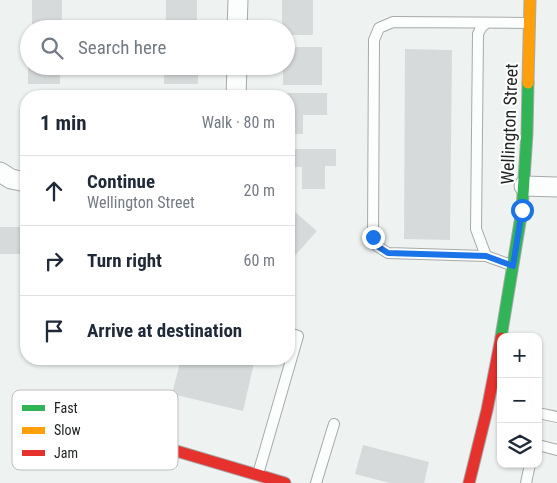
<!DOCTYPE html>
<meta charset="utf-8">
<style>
body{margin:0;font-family:"Roboto Condensed",sans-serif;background:#f2f2f3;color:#1f2937}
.controls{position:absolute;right:15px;bottom:15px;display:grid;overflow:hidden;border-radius:10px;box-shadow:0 1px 4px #0004}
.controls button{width:45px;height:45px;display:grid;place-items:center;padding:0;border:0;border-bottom:1px solid #e0e1e3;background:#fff;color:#1f2937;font:25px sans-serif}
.stop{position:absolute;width:15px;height:15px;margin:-11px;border:4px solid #1a73e8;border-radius:50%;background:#fff}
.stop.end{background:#1a73e8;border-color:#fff;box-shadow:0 1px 5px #0008}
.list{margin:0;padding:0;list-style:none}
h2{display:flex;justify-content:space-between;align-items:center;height:65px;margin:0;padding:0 20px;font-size:21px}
h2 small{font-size:16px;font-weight:400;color:#747a83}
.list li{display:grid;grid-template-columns:32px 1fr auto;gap:15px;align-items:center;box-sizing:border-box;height:70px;padding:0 20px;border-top:1px solid #e0e1e3}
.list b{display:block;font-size:19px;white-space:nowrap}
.list p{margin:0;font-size:16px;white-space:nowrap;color:#747a83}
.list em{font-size:16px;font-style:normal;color:#747a83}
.icon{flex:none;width:28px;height:28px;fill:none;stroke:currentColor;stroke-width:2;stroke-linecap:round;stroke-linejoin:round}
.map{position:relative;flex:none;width:557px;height:483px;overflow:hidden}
.search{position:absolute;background:#fff;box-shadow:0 1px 4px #0004;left:20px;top:20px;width:275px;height:55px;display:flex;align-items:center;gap:12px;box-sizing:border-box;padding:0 18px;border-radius:28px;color:#747a83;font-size:19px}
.panel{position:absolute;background:#fff;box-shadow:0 1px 4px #0004;left:20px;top:90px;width:275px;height:275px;border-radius:20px}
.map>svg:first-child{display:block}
</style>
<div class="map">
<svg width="557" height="483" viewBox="0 0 557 483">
<rect width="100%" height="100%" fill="#eef3f2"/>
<!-- building -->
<g fill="#d7dada">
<rect x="32" y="0" width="30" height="29"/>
<rect x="166" y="0" width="31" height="29"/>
<polygon points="282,0 313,0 313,35 286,35 286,29 282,29"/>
<polygon points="286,47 322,47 322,85 283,85 283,66 286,66"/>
<polygon points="405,49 452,50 450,240 404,239"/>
<rect x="28" y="66" width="32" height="18"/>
<rect x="164" y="66" width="34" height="18"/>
<polygon points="280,93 327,93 327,115 303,115 303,134 289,134 289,96 280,96"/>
<polygon points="289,149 336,149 336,166 325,166 325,189 302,189 302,167 289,167"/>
<polygon points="294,211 317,231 290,261 289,260 289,217"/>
<rect x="0" y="227" width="22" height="27"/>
<polygon points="181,359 255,359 243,411 172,394"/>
<polygon points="363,445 429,462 424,483 390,483 355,474"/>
</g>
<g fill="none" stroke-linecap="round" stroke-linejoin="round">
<defs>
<g id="lane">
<polyline points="486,23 481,28 478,34 476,229 486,256"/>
<polyline points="511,265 486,256 388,253 377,246 373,237 374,40 379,28 393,22 528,23"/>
<polyline points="538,413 557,417"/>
<polyline points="538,445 557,450"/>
<polyline points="258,474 298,336 289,333"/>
<polyline points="316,483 334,424"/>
<polyline points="526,483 530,464"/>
</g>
<g id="street">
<polyline points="237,29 238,0"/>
<polyline points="236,96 237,66"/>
<polyline points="0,172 11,179 26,182"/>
<polyline points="524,186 557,187"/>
</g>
<polyline id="fast" points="501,337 522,210 527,133 528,83"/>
<polyline id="slow" points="528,83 530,0"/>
<g id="jam">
<polyline points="85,424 285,483"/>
<polyline points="469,483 487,410 501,338"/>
</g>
</defs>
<!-- lane casing -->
<use href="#lane" stroke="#a6aaa9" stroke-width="12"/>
<!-- street casing -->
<use href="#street" stroke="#a6aaa9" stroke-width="21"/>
<!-- fast casing -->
<use href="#fast" stroke="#a6aaa9" stroke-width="13"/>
<!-- slow casing -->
<use href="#slow" stroke="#a6aaa9" stroke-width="13"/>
<!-- jam casing -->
<use href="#jam" stroke="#a6aaa9" stroke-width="13"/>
<!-- lane -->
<use href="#lane" stroke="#fcfdfd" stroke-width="10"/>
<!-- street -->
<use href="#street" stroke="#fcfdfd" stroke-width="19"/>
<!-- fast -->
<use href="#fast" stroke="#30b455" stroke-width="11"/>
<!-- slow -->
<use href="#slow" stroke="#ff9f0a" stroke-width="11"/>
<!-- jam -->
<use href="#jam" stroke="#e5322d" stroke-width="11"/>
</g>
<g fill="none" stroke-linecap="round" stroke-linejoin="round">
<!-- route -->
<polyline stroke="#1a73e8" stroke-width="6" points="373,237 377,246 388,253 486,256 513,266 522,210"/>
</g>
<g text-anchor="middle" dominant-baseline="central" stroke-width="4" stroke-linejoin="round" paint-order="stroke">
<!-- street labels -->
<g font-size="18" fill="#222525" stroke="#fff">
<text transform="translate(509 124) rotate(-88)">Wellington Street</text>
</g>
</g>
<!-- legend -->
<rect x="12" y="390" width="166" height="80" rx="8" fill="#fff" stroke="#bdbebe" stroke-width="1"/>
<rect x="22" y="405" width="23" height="6" fill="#30b455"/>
<rect x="22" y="427" width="23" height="7" fill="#ff9f0a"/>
<rect x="22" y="450" width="23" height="6" fill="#e5322d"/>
<g font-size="14" fill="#222525">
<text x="54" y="413">Fast</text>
<text x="54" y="435">Slow</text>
<text x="54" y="458">Jam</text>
</g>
</svg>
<div class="controls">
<button>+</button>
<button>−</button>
<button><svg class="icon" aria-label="layers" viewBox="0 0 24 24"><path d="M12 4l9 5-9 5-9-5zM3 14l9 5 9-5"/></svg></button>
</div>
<div class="stop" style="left:522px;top:210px"></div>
<div class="stop end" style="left:373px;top:237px"></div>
<div class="search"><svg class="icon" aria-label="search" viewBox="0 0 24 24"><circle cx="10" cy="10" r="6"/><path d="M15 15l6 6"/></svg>Search here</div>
<section class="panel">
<h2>1 min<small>Walk · 80 m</small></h2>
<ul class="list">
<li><svg class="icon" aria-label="ahead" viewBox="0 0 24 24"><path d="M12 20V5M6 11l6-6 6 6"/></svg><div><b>Continue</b><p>Wellington Street</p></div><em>20 m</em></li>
<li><svg class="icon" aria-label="right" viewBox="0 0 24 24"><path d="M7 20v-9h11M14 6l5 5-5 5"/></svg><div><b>Turn right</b></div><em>60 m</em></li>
<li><svg class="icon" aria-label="arrive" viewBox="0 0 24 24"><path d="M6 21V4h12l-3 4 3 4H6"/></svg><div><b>Arrive at destination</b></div></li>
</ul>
</section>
</div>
